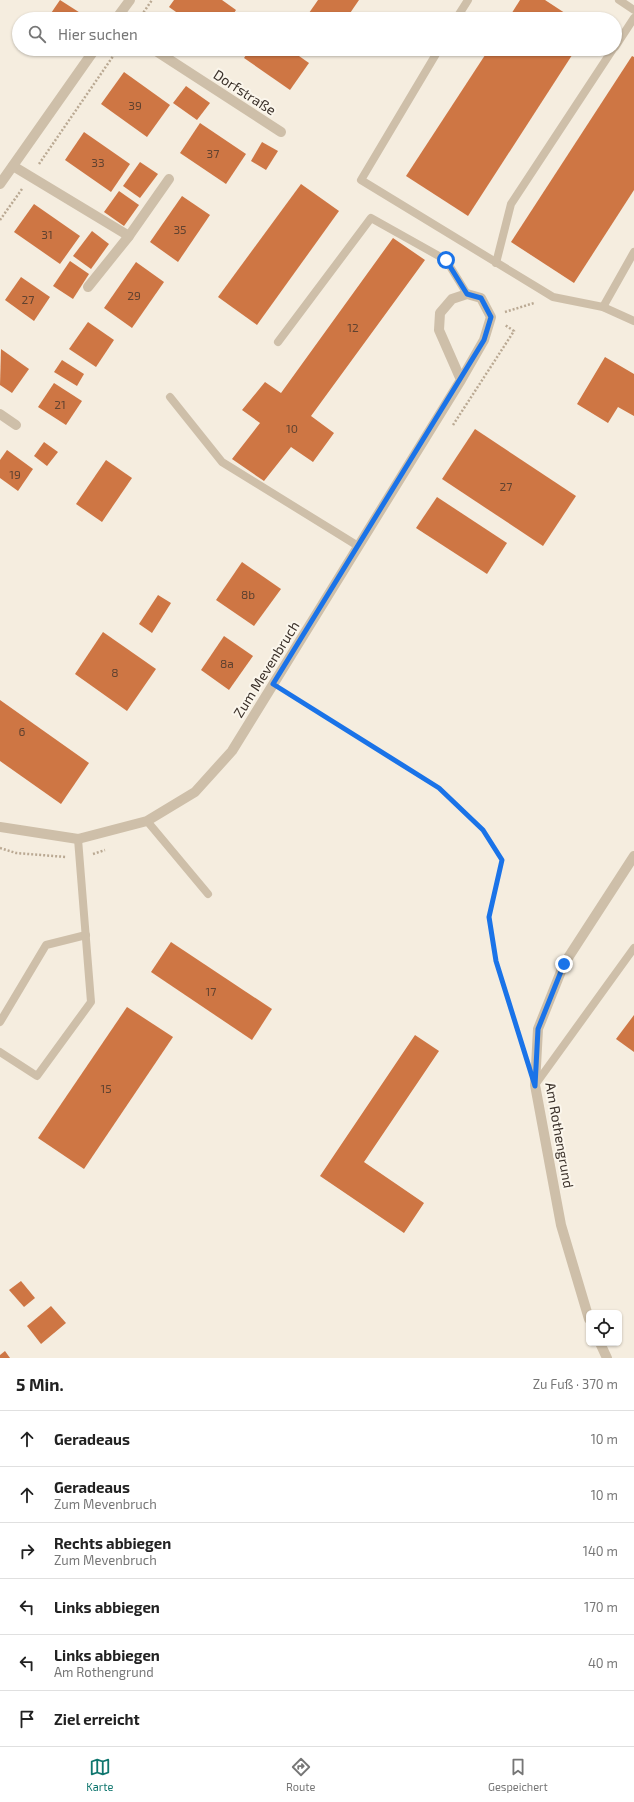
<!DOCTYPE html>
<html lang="de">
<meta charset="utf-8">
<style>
body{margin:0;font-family:"Exo 2",sans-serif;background:#f2f2f2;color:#222}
.controls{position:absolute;right:12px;bottom:12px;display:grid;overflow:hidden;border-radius:6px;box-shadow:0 1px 3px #0004}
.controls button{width:36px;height:36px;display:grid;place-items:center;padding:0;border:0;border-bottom:1px solid #e0e0e0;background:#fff;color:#222;font:20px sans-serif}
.stop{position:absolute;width:12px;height:12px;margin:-9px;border:3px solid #1a73e8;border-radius:50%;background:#fff}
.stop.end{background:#1a73e8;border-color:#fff;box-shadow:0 1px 4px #0008}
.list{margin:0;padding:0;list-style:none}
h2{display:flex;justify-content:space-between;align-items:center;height:52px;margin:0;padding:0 16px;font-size:17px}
h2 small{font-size:13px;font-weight:400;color:#767676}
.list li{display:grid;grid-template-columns:26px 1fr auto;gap:12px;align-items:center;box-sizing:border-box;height:56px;padding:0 16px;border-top:1px solid #e0e0e0}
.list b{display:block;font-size:15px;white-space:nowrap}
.list p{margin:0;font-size:13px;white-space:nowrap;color:#767676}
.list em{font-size:13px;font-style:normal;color:#767676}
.icon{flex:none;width:22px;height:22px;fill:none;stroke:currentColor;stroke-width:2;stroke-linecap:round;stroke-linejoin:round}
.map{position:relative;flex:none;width:634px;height:1358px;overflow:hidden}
.search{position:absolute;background:#fff;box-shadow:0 1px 3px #0004;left:12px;right:12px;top:12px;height:44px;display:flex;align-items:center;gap:10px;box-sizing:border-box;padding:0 14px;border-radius:22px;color:#767676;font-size:15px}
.sheet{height:388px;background:#fff}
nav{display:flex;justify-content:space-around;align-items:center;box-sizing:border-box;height:56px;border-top:1px solid #e0e0e0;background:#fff;font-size:11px;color:#767676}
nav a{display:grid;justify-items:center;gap:2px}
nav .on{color:#0f766e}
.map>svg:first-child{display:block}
</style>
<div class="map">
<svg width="634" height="1358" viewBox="0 0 634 1358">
<rect width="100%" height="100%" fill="#f5eddf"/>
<!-- building -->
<g fill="#ce7644">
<polygon points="60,0 85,16 82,19 47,19"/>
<polygon points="174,0 222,0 236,10 230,19 186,19 169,7"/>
<polygon points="318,0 359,0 346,19 318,19 309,13"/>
<polygon points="520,0 545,0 574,19 508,19"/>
<polygon points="250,49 289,49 309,63 290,90 244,58"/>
<polygon points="489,49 576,49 468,216 406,176"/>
<polygon points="632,56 634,57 634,190 574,283 511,242"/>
<polygon points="124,72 170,105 147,137 101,104"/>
<polygon points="186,86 210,103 197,120 173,103"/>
<polygon points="200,123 246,154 226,184 180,153"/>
<polygon points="84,132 130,164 111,192 65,160"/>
<polygon points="262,142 278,151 266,170 251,161"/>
<polygon points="140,162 158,174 140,198 123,186"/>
<polygon points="301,184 339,211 257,325 218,297"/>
<polygon points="119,191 139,205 124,226 104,212"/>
<polygon points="182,196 210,215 178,262 150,242"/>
<polygon points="34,204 80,236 60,264 14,232"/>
<polygon points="92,231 109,244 91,269 73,256"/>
<polygon points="393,238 425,260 311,416 334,433 313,462 291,447 264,481 232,459 260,423 242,410 265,382 281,393"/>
<polygon points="70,261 89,274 73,299 53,286"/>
<polygon points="136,262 164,282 132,328 104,308"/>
<polygon points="21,277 50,297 34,321 5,300"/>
<polygon points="88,322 114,340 96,367 69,349"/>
<polygon points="1,349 29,369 12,393 0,385"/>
<polygon points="605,357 634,374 634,416 618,407 608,423 577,404"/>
<polygon points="62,360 84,374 77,386 54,372"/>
<polygon points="54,383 82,401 66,425 38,407"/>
<polygon points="475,429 576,496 543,546 442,479"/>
<polygon points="44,442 58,452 47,466 34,456"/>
<polygon points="7,450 33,469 18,491 0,478 0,460"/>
<polygon points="106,460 132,478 102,522 76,504"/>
<polygon points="437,497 507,543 487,574 416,528"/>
<polygon points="242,562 281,589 254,626 216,600"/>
<polygon points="158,595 171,603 152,633 139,624"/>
<polygon points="103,632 156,669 127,711 75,674"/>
<polygon points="224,636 253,656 229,690 201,670"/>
<polygon points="0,700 89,763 61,804 0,761"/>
<polygon points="171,942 272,1009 252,1040 151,972"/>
<polygon points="127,1007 173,1037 84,1169 38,1138"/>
<polygon points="634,1015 634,1052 616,1039"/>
<polygon points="415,1035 439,1051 364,1162 424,1203 404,1233 320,1176"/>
<polygon points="21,1281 35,1298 24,1307 9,1290"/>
<polygon points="51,1306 66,1323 41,1344 27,1326"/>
<polygon points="5,1351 10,1358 0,1358 0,1355"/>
</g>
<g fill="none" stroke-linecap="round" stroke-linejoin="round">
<!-- path -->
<g stroke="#baa993" stroke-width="2.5" stroke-dasharray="2 2" stroke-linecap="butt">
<polyline points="139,19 152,0"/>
<polyline points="39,164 118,49"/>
<polyline points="0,220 22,189"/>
<polyline points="505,312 534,303"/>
<polyline points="453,425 514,331 505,325"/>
<polyline points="286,693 439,788 483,831 502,860 489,917 496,961 521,1041"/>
<polyline points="0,848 16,853 66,857"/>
<polyline points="93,854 105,850"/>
</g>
<!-- service -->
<g stroke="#cebfa9" stroke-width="8">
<polyline points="619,0 634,10"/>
<polyline points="456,19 468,0"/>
<polyline points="615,47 634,18"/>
<polyline points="439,49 361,180 553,297 603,307 634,321"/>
<polyline points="496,263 511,204 613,49"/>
<polyline points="603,307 634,252"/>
<polyline points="278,342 371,218 446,260 467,294"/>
<polyline points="170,397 222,462 358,546"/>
<polyline points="147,821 208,894"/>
<polyline points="0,1022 46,945 86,935"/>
<polyline points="0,1052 37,1076 91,1002 78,839"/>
<polyline points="535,1085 634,948"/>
</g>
<!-- minor -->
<g stroke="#cebfa9" stroke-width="10">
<polyline points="153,49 281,132"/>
<polyline points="13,166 129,236"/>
<polyline points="88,287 129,236 169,179"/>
<polyline points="0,414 16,425"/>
<polyline points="0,827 78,839 147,821 195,792 232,751 461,380 484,340 491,317 481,298 467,294 452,299 440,313 439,330 461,380"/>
<polyline points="589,1319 561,1225 535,1085 538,1029 564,964 634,856"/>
<polyline points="600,1343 607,1358"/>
</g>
<!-- tertiary -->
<g stroke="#cebfa9" stroke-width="10">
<polyline points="116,19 130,0"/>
<polyline points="0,184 95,49"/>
</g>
</g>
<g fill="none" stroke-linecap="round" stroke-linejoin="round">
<!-- route -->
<polyline stroke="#1a73e8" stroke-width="5" points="446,260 467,294 481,298 491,317 484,340 273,684 439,788 483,830 502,860 489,917 496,961 535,1086 538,1029 564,964"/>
</g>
<g text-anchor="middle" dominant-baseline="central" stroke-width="4" stroke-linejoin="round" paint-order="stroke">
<!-- number labels -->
<g font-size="12" fill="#604230">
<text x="135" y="105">39</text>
<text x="213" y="153">37</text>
<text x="98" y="162">33</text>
<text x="180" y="229">35</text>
<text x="47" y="234">31</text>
<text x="134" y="295">29</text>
<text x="28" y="299">27</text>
<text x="353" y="327">12</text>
<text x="60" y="404">21</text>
<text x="292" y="428">10</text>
<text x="15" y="474">19</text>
<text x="506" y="486">27</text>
<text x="248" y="594">8b</text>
<text x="227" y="663">8a</text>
<text x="115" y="672">8</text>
<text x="22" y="731">6</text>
<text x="211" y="991">17</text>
<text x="106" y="1088">15</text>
</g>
<!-- street labels -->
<g font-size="14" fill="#3b312a" stroke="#fbf6ec">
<text transform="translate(245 92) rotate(33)">Dorfstraße</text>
<text transform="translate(266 669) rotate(-58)">Zum Mevenbruch</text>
<text transform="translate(560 1135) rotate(80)">Am Rothengrund</text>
</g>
</g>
</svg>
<div class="controls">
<button><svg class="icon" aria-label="locate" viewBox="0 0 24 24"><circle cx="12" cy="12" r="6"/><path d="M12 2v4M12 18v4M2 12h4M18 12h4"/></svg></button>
</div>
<div class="stop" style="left:446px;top:260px"></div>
<div class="stop end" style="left:564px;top:964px"></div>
<div class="search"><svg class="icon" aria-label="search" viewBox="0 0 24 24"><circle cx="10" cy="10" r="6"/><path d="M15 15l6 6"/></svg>Hier suchen</div>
</div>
<section class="sheet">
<h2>5 Min.<small>Zu Fuß · 370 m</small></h2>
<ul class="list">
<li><svg class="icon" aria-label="ahead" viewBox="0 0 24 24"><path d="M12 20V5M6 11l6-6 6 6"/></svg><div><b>Geradeaus</b></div><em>10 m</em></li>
<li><svg class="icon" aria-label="ahead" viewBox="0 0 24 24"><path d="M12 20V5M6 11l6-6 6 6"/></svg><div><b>Geradeaus</b><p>Zum Mevenbruch</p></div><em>10 m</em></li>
<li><svg class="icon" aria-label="right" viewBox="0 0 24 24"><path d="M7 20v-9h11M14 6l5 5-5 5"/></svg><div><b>Rechts abbiegen</b><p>Zum Mevenbruch</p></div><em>140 m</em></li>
<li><svg class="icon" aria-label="left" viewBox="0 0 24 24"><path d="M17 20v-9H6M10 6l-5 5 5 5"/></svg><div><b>Links abbiegen</b></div><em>170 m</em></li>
<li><svg class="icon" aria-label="left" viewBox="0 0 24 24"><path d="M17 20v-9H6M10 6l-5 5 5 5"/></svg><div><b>Links abbiegen</b><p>Am Rothengrund</p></div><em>40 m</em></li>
<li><svg class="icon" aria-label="arrive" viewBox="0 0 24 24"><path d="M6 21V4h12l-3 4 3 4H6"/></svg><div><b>Ziel erreicht</b></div></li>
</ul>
</section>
<nav>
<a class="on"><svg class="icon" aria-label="map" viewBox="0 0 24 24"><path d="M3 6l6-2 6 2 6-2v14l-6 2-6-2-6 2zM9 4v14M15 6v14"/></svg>Karte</a>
<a><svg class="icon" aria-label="directions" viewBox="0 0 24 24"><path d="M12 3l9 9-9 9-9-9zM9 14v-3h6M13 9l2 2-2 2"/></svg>Route</a>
<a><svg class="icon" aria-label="saved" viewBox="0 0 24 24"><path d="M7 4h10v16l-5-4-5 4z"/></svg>Gespeichert</a>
</nav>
